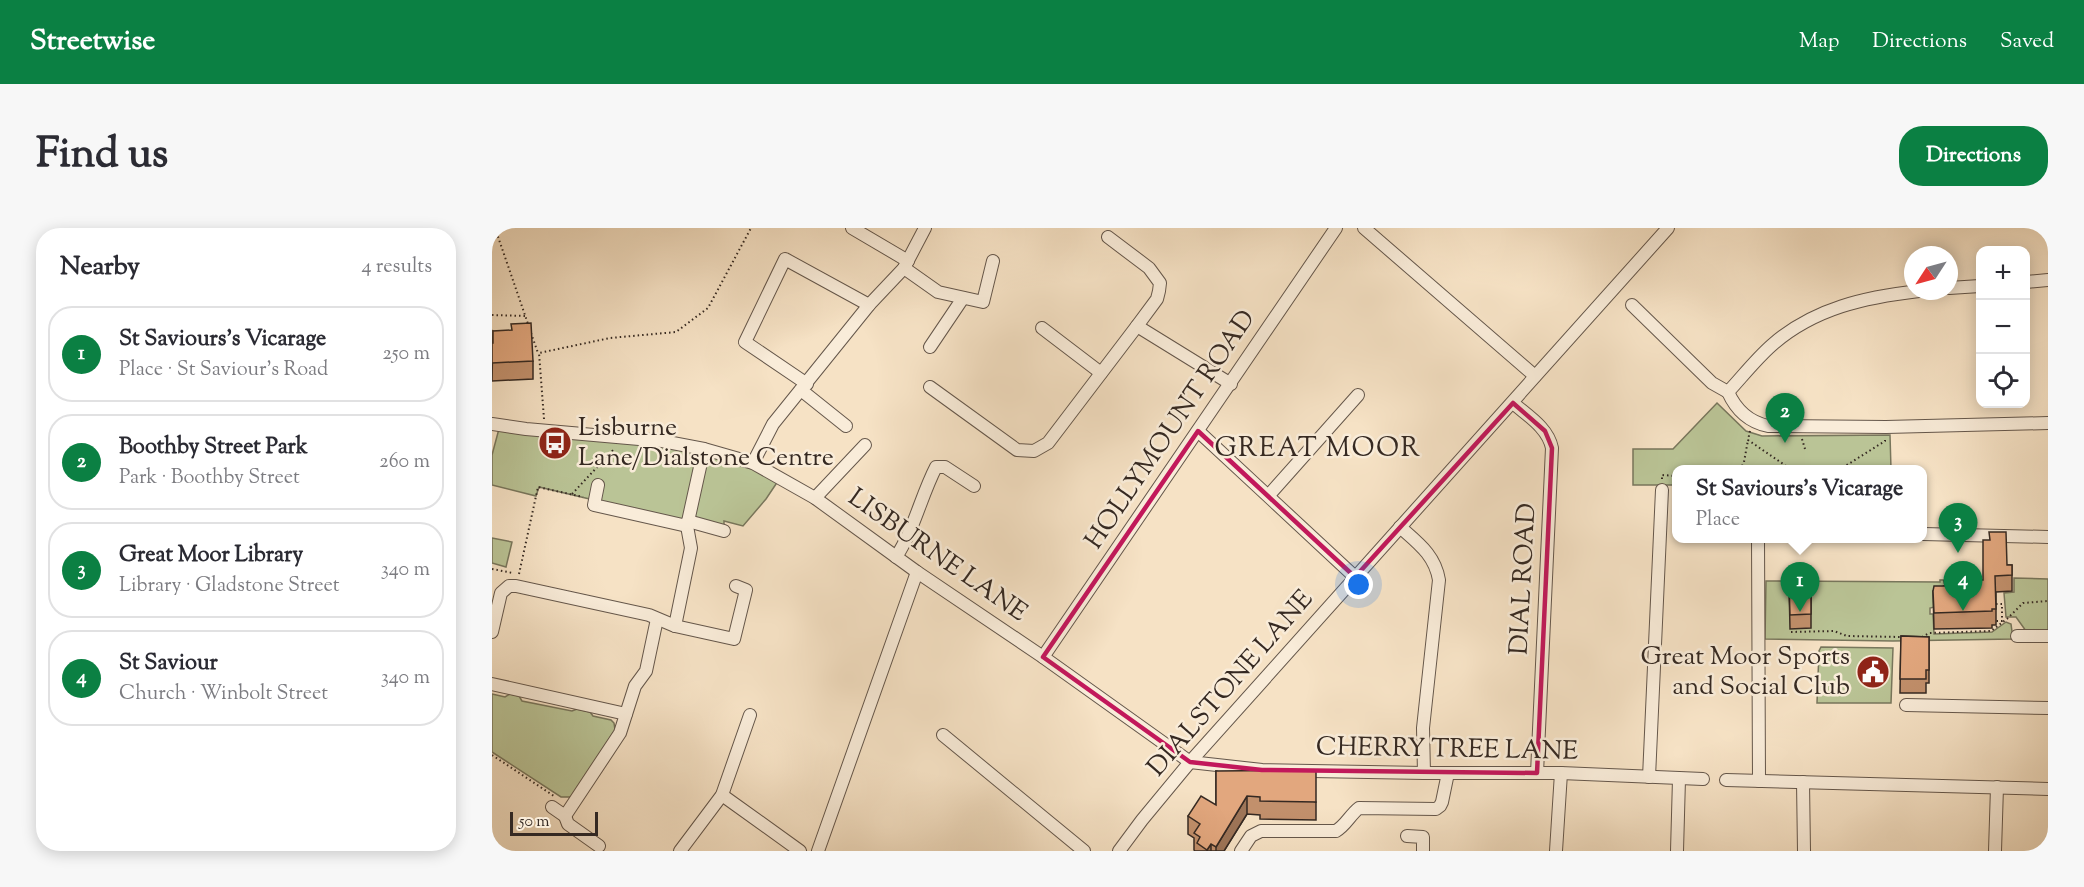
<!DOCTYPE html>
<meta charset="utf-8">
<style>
body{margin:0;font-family:"Sorts Mill Goudy",serif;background:#f7f7f7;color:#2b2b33}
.controls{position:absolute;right:18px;top:18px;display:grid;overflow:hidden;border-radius:12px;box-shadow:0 3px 15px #0003}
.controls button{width:54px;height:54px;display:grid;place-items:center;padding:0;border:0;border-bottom:2px solid #e1e1e2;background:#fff;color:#2b2b33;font:30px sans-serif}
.compass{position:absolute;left:1412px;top:18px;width:54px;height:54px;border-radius:50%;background:#fff;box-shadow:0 3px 15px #0003;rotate:234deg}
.scale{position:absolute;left:18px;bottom:15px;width:88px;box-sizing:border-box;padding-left:6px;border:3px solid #352922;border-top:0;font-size:16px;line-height:21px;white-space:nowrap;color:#352922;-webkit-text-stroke:4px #f9ecd9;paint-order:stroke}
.you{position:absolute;left:867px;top:357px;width:21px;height:21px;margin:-15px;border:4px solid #fff;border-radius:50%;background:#1a73e8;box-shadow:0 0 0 9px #1a73e833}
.badge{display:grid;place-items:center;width:39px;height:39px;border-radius:50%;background:#0b8043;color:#fff;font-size:20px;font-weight:700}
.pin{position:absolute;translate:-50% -50px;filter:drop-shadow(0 2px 3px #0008)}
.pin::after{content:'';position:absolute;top:32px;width:21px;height:18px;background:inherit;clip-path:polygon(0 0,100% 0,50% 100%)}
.popup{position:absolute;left:1180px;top:237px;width:255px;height:78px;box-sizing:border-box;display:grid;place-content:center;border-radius:12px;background:#fff;filter:drop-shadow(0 2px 4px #0005);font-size:20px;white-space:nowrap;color:#7c7c81}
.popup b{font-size:22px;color:#2b2b33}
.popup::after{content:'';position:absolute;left:50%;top:100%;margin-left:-12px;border:12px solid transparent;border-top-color:#fff}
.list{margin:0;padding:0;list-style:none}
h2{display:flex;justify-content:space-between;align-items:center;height:78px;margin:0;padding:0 24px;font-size:26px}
h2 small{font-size:20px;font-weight:400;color:#7c7c81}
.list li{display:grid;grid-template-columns:39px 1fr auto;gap:18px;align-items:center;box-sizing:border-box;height:96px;margin:0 12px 12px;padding:0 12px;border:2px solid #e1e1e2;border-radius:24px}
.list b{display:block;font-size:22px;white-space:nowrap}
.list p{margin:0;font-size:20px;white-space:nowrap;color:#7c7c81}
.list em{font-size:20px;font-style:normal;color:#7c7c81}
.icon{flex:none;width:33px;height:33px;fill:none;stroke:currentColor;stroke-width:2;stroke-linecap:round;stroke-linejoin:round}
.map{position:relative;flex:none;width:1556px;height:623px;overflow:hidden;border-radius:24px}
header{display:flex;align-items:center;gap:36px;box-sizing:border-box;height:84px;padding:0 30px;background:#0b8043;color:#fff}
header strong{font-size:28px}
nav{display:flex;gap:33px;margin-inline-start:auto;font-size:21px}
.intro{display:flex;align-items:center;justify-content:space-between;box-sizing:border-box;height:144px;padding:0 36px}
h1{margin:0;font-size:42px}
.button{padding:15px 27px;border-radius:24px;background:#0b8043;color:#fff;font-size:21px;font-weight:700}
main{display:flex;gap:36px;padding:0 36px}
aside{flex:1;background:#fff;border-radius:24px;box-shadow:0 3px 15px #0003}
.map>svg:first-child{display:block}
</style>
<header>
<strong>Streetwise</strong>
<nav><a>Map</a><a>Directions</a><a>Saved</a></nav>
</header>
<div class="intro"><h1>Find us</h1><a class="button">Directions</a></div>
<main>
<aside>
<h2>Nearby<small>4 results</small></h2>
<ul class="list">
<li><span class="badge">1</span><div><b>St Saviours's Vicarage</b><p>Place · St Saviour's Road</p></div><em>250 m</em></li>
<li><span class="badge">2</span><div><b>Boothby Street Park</b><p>Park · Boothby Street</p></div><em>260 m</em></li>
<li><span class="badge">3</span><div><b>Great Moor Library</b><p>Library · Gladstone Street</p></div><em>340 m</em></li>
<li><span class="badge">4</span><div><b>St Saviour</b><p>Church · Winbolt Street</p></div><em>340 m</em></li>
</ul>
</aside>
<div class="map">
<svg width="1556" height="623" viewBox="0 0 1556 623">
<rect width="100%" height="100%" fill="#f6e2c5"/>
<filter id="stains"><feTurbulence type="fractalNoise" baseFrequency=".00333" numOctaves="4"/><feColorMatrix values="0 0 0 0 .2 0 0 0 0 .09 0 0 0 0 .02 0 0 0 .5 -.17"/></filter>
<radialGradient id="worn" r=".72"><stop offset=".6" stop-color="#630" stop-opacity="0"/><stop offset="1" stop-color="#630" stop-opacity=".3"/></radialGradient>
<!-- green -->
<g fill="#bac496" stroke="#78765c" stroke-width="1.5">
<polygon points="1225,175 1254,203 1270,208 1398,207 1399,241 1185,242 1185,257 1141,257 1141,221 1181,221"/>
<polygon points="8,197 212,221 288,250 274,271 251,298 232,293 232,303 47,259 44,268 0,257 0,227"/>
<polygon points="0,310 20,314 14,339 0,335"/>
<polygon points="1522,350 1556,351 1556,403 1534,403 1524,389 1514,389 1512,365 1522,364"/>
<polygon points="1448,352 1488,352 1488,368 1438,380 1438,386 1441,386 1442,406 1500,404 1514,394 1519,396 1521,411 1401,413 1273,411 1274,353 1448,354"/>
<polygon points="1329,419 1401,420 1399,475 1325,475 1327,423"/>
<polygon points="0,466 13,469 18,466 27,468 30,473 80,483 85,481 98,484 101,488 119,492 122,495 123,502 79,569 69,569 0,524"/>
</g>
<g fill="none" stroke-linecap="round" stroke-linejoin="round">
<defs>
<g id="minor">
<polyline points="360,0 416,33"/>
<polyline points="872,0 1043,148"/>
<polyline points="412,40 446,64 491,74 501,33"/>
<polyline points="1534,54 1556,52"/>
<polyline points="1457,60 1488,58"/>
<path d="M1140,77L1220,155L1236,164C1250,149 1264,131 1280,117C1322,80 1374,69 1427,63"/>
<polyline points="645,98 739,156"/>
<polyline points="550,100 609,145"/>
<polyline points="438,119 471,70"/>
<polyline points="315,156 253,114 293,31 377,77"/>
<polyline points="438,159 525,222 542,223 556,215 645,98 665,71 667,63 668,55 657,40 616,9"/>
<polyline points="309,162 354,198"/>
<path d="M1236,164C1244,182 1257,194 1276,198L1394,199L1556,195"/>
<path d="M1021,175C1036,188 1056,200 1060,220L1045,545"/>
<polyline points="0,196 34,201 170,213 212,221 261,235 323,270 425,344 551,429 698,534 770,542 932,545 1069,545 1211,551"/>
<polyline points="706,203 863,349"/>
<polyline points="261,235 281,196 377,77 412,40 433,0"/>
<polyline points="106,257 102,277 195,298 212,221"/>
<polyline points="777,267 866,167"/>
<polyline points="323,270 373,217"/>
<polyline points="196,293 232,303"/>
<path d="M908,299C926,315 943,327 947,352L931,500L932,545"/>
<polyline points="1431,306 1556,309"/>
<polyline points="1266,310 1267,553"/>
<path d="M404,329C422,302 429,268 444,239H453L482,258"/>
<polyline points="183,398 199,320 195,298"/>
<polyline points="0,404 9,365 17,358 24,358 157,387 183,398 242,411 254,362 244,358"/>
<polyline points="1525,408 1556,408"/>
<polyline points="551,429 844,0"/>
<polyline points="0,456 134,486"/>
<polyline points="1414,477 1556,480"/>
<polyline points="451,507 592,623"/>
<polyline points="1157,549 1170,262"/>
<polyline points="1234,552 1556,561"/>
<polyline points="1311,554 1312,623"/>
<polyline points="230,567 308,623"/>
<polyline points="60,579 73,588 128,505 143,458 154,443 165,391"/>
<polyline points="73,588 76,596 107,618"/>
<polyline points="915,608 931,609 931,623"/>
<polyline points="188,623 230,567 258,487"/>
<polyline points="326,623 425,344"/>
<polyline points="627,623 650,592 698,534 1176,0"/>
<path d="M749,623L759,608L769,603H844C854,597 858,587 867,580L944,581L948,578L950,574L956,545"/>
<polyline points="1064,623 1069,545"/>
<polyline points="1185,623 1187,551"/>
<polyline points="1503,623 1505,559"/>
</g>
</defs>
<!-- minor casing -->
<use href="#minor" stroke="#65574b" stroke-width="14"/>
<!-- path -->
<g stroke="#352922" stroke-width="2" stroke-dasharray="1.5 3" stroke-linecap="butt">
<polyline points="3,0 36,96"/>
<polyline points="0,87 33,88"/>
<polyline points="39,105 46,125"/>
<polyline points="52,191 47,125 118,110 184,104 216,80 259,0"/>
<polyline points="1258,203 1256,212 1300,242"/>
<polyline points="1310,211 1313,221"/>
<polyline points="1248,242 1252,234 1256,212"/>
<polyline points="1347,242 1393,213 1393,210"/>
<polyline points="1170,251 1170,247 1185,248"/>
<polyline points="80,266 123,220"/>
<polyline points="0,341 21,345"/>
<polyline points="27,346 46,259 91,269"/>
<polyline points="1504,376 1510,376 1510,393 1504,393"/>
<polyline points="1299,404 1342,403 1355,408 1409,409"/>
<polyline points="1430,409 1437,405 1499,403 1516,390 1531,375 1556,373"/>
<polyline points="0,527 62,568"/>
</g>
<!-- minor -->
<use href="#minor" stroke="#f9ecd9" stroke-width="12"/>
</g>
<!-- wall -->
<g fill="#c2906c" stroke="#352922" stroke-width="1.5">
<polygon points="1,103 41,133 41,151 0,153"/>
<polygon points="1515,337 1520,337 1520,363 1504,364 1504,397 1500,397 1500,400 1442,401 1441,363 1452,358 1491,352"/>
<polygon points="1312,355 1317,362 1319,362 1319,400 1298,401 1297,356"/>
<polygon points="1409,408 1437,409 1437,455 1434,455 1434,465 1408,465"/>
<polygon points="724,543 824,574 824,592 768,591 768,587 755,586 732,623 703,623 702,622 702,610 696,606 696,588 724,577"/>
</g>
<!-- shaded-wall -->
<g fill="#9e7558" stroke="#352922" stroke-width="1.5">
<polygon points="755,568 755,586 732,623 724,623 724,619"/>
<polygon points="719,616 719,623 715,623 715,622"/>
</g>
<!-- building -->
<g fill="#e2a77e" stroke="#352922" stroke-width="1.5">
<polygon points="39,95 41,133 0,135 0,115 1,115 1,103 20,102 19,96"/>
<polygon points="1497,304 1514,304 1515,337 1520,337 1520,347 1503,348 1504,381 1500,381 1500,383 1442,385 1441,363 1442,358 1453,358 1452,353 1491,352 1491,312 1498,312"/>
<polygon points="1301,349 1312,349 1312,355 1316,354 1317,362 1319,362 1319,386 1298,387 1297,356 1301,354"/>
<polygon points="1409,408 1437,409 1437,442 1434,442 1434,451 1408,451"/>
<polygon points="824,542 824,574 768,573 768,569 755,568 724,619 719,616 715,622 705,615 708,609 702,605 708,596 696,588 709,568 724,577 724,543"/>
</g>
<!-- marked area -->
<path fill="none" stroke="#c2185b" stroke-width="4.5" stroke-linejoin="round" d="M1021,175L1053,203L1060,220L1045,545L770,542L698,534L551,429L706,203L863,349Z"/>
<!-- icons -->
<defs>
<symbol id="bus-disc" viewBox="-11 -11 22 22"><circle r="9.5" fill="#8f2418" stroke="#f9ecd9"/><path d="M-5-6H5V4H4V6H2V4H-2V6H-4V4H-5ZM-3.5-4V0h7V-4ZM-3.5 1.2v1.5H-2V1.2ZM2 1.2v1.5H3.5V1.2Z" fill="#fff"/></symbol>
<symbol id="civic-disc" viewBox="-11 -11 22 22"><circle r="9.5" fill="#8f2418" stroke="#f9ecd9"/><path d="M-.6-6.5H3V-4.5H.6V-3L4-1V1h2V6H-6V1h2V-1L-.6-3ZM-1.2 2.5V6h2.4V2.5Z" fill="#fff"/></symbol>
</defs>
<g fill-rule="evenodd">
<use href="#bus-disc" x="44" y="196" width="38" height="38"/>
<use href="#civic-disc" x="1362" y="425" width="38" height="38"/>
</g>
<g text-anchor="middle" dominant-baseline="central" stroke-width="5" stroke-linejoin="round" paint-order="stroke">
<!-- poi labels -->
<g font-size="26" fill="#352922" stroke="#f9ecd9" text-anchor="start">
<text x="86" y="200">Lisburne<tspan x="86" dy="30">Lane/Dialstone Centre</tspan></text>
<text x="1358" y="429" text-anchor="end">Great Moor Sports<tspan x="1358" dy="30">and Social Club</tspan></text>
</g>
<!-- street labels -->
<g font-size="26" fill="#352922" stroke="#f9ecd9">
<text transform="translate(679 202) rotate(-56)">HOLLYMOUNT ROAD</text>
<text transform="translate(445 328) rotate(35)">LISBURNE LANE</text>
<text transform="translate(1032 351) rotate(-87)">DIAL ROAD</text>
<text transform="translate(739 456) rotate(-49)">DIALSTONE LANE</text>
<text transform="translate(955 522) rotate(1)">CHERRY TREE LANE</text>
</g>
<!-- neighbourhood labels -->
<g font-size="27" letter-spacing="1.5" fill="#352922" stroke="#f9ecd9">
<text x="826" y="221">GREAT MOOR</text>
</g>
</g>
<rect width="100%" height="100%" filter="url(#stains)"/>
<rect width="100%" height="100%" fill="url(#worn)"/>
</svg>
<div class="controls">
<button>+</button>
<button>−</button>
<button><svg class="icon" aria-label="locate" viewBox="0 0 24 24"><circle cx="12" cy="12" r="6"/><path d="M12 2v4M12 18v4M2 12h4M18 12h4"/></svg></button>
</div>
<svg class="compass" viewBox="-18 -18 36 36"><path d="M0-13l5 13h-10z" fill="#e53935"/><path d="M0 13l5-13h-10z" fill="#7c7c81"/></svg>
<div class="scale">50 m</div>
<div class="you"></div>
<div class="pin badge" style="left:1308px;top:384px">1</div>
<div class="popup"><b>St Saviours's Vicarage</b>Place</div>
<div class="pin badge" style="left:1293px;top:215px">2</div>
<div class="pin badge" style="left:1466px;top:325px">3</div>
<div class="pin badge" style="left:1471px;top:383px">4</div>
</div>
</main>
